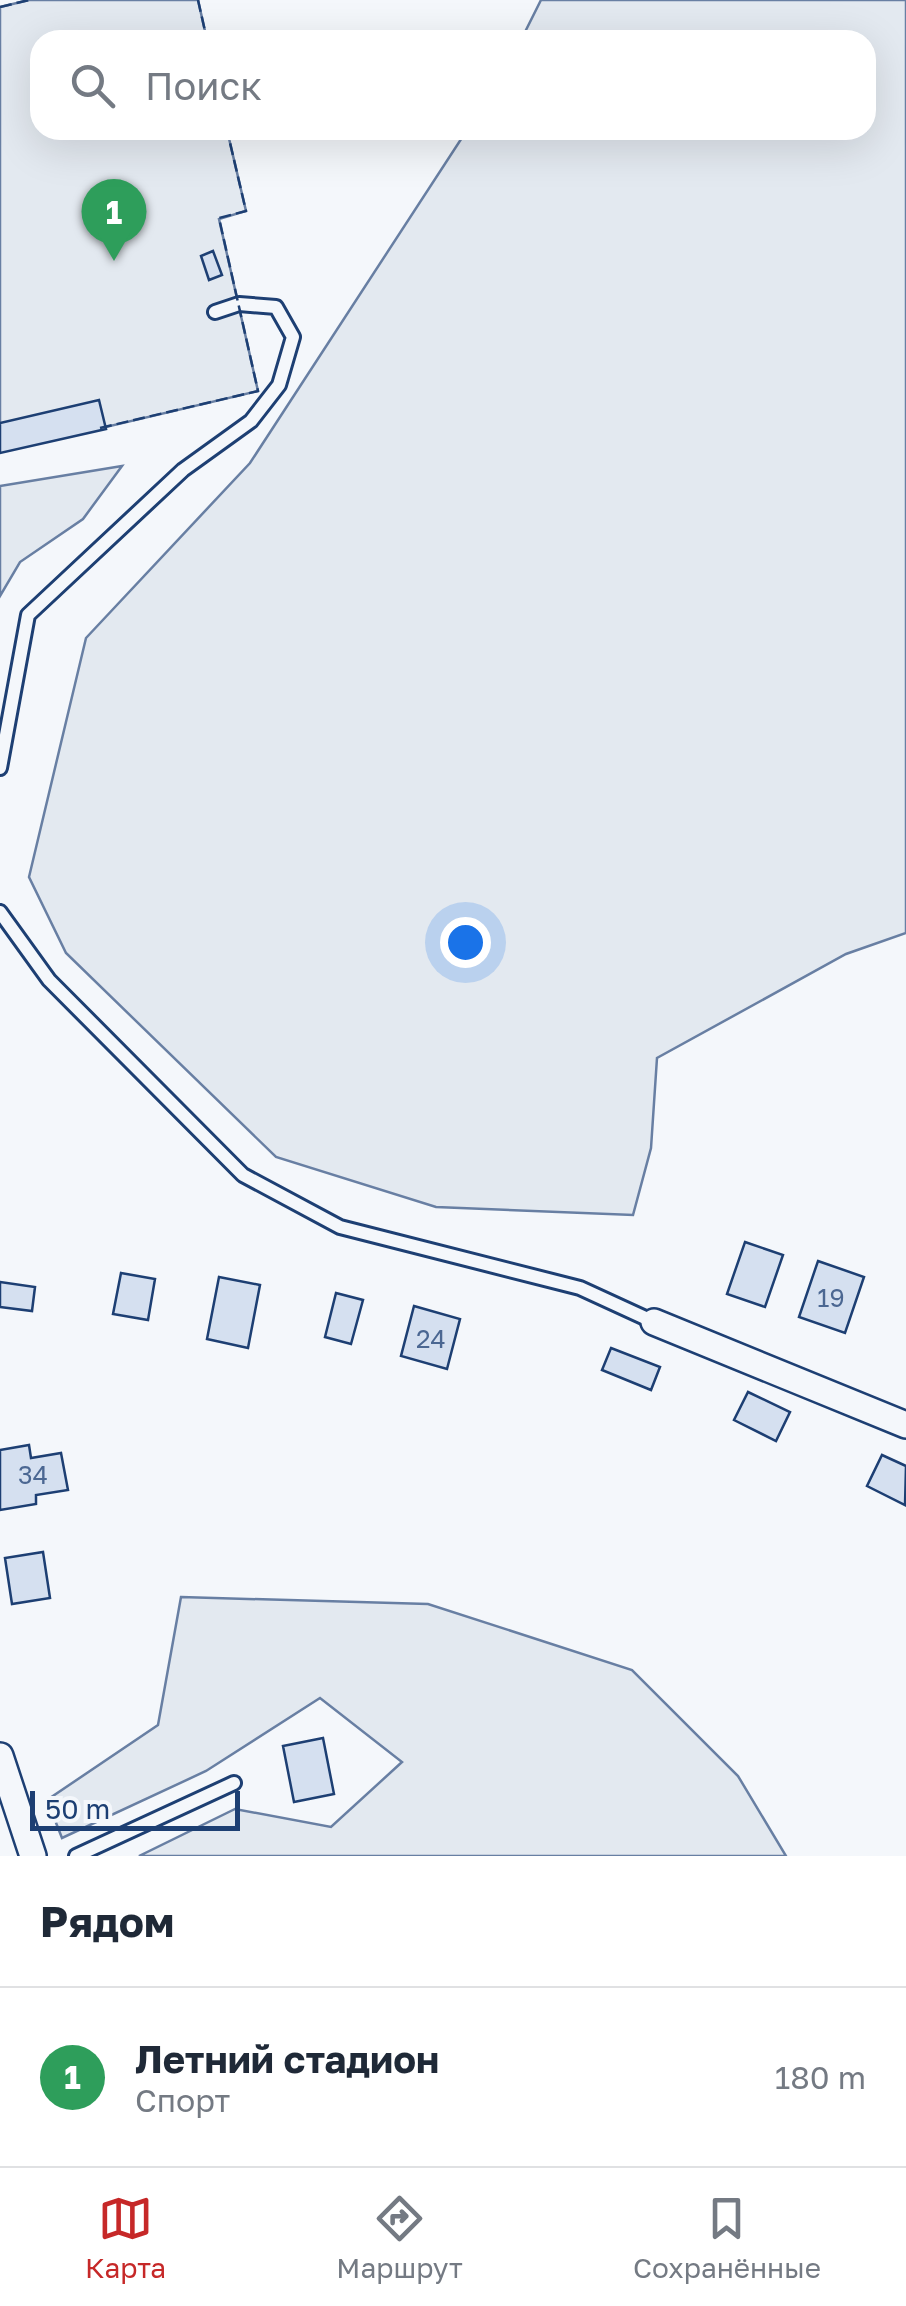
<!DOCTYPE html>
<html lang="ru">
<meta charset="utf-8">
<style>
body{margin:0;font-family:"Golos Text",sans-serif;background:#f2f2f3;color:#1f2937}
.scale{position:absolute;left:30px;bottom:25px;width:210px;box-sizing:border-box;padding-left:10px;border:5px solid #1d3f73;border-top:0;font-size:28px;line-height:35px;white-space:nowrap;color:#1d3f73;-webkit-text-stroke:8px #f4f7fb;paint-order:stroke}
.you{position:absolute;left:465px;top:942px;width:35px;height:35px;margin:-25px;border:8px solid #fff;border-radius:50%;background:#1a73e8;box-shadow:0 0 0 15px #1a73e833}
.badge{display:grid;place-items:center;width:65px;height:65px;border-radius:50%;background:#c62828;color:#fff;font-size:32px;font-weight:700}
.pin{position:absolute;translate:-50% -82px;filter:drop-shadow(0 2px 5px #0008)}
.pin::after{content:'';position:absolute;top:52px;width:35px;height:30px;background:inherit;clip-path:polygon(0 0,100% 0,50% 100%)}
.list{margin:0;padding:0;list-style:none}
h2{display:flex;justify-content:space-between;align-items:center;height:130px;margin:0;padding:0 40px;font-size:42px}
h2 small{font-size:32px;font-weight:400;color:#747a83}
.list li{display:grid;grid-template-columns:65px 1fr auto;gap:30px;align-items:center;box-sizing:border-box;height:180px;padding:0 40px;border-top:2px solid #e0e1e3}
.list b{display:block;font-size:38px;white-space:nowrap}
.list p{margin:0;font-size:32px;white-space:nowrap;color:#747a83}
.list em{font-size:32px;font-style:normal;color:#747a83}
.icon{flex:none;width:55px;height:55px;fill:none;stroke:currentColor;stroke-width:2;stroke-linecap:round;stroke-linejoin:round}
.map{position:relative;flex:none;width:906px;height:1856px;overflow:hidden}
.search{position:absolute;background:#fff;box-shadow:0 10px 40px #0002;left:30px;right:30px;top:30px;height:110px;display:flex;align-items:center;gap:25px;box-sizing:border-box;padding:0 35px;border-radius:30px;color:#747a83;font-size:38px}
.sheet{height:310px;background:#fff}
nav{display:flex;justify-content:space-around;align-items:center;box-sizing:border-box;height:140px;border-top:2px solid #e0e1e3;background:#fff;font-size:28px;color:#747a83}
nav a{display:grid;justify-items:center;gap:5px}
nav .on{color:#c62828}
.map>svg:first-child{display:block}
</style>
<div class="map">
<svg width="906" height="1856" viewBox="0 0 906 1856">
<rect width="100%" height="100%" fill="#f4f7fb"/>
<!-- green -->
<g fill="#e3e9f0" stroke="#687fa3" stroke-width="2.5">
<polygon points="29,0 198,0 207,40 40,40 40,130 227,130 246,211 219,219 258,391 0,452 0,7"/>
<polygon points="541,0 906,0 906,933 846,954 657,1058 651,1148 633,1215 436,1207 276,1157 66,953 29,877 86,638 250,463 467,130 866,130 866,40 521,40"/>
<polygon points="122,466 83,519 20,562 0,596 0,486"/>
<polygon points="181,1597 428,1604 632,1670 738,1776 786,1856 139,1856 235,1809 331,1827 402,1762 320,1698 206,1771 62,1838 47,1800 158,1725"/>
</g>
<!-- building -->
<g fill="#d5e0f0" stroke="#1d3f73" stroke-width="2.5">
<polygon points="213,251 222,275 209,280 201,256"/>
<polygon points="99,400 106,429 0,453 0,423"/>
<polygon points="745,1242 783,1255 765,1307 727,1294"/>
<polygon points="818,1261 864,1277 845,1333 799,1317"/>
<polygon points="121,1273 155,1279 148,1320 113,1314"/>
<polygon points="219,1277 260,1285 248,1348 207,1339"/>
<polygon points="0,1282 35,1287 32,1311 0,1307"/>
<polygon points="336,1293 363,1300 351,1344 325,1337"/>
<polygon points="414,1306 460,1319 447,1369 401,1356"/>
<polygon points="611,1348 660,1367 651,1390 602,1370"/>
<polygon points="748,1392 790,1412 776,1441 734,1420"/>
<polygon points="29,1445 31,1458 61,1453 68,1490 36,1495 36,1504 0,1510 0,1450"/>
<polygon points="882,1455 906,1466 905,1505 867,1486"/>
<polygon points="43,1552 50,1598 12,1604 5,1558"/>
<polygon points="323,1738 334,1794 294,1802 283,1746"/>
</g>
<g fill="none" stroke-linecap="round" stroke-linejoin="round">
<defs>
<g id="service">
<polyline points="0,768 28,615 183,470 251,421 279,385 293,337 276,307 239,304 215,312"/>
<polyline points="0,912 49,980 243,1175 340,1227 580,1288 654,1322"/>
<polyline points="76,1856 234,1783"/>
</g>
<g id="minor">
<polyline points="654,1322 906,1425"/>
<polyline points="0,1756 33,1856"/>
</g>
</defs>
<!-- service casing -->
<use href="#service" stroke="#1d3f73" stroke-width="18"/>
<!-- minor casing -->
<use href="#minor" stroke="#1d3f73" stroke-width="30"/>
<!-- service -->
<use href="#service" stroke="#f4f7fb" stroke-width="12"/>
<!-- minor -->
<use href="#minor" stroke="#f4f7fb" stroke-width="25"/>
<!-- fence -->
<g stroke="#1d3f73" stroke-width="2.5" stroke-dasharray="12 5" stroke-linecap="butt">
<polyline points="198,0 207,40"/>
<polyline points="0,7 29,0"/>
<polyline points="100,428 258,391 219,218 246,211 227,130"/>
</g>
</g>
<g text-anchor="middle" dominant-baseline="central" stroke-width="8" stroke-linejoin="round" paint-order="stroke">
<!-- number labels -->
<g font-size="25" fill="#4b6792">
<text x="831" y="1297">19</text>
<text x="431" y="1338">24</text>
<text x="33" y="1474">34</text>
</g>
</g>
</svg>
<div class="scale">50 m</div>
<div class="you"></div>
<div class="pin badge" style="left:114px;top:261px;background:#2e9e5b">1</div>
<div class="search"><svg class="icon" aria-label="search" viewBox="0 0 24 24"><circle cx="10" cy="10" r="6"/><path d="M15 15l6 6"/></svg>Поиск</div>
</div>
<section class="sheet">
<h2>Рядом<small></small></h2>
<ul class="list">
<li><span class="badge" style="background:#2e9e5b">1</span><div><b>Летний стадион</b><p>Спорт</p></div><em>180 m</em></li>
</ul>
</section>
<nav>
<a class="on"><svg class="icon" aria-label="map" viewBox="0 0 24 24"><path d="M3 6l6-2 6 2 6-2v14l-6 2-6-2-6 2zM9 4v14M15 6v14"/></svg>Карта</a>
<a><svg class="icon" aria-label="directions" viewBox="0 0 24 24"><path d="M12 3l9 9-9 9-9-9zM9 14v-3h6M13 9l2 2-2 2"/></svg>Маршрут</a>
<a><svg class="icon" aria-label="saved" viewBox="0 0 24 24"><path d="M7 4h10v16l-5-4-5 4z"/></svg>Сохранённые</a>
</nav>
